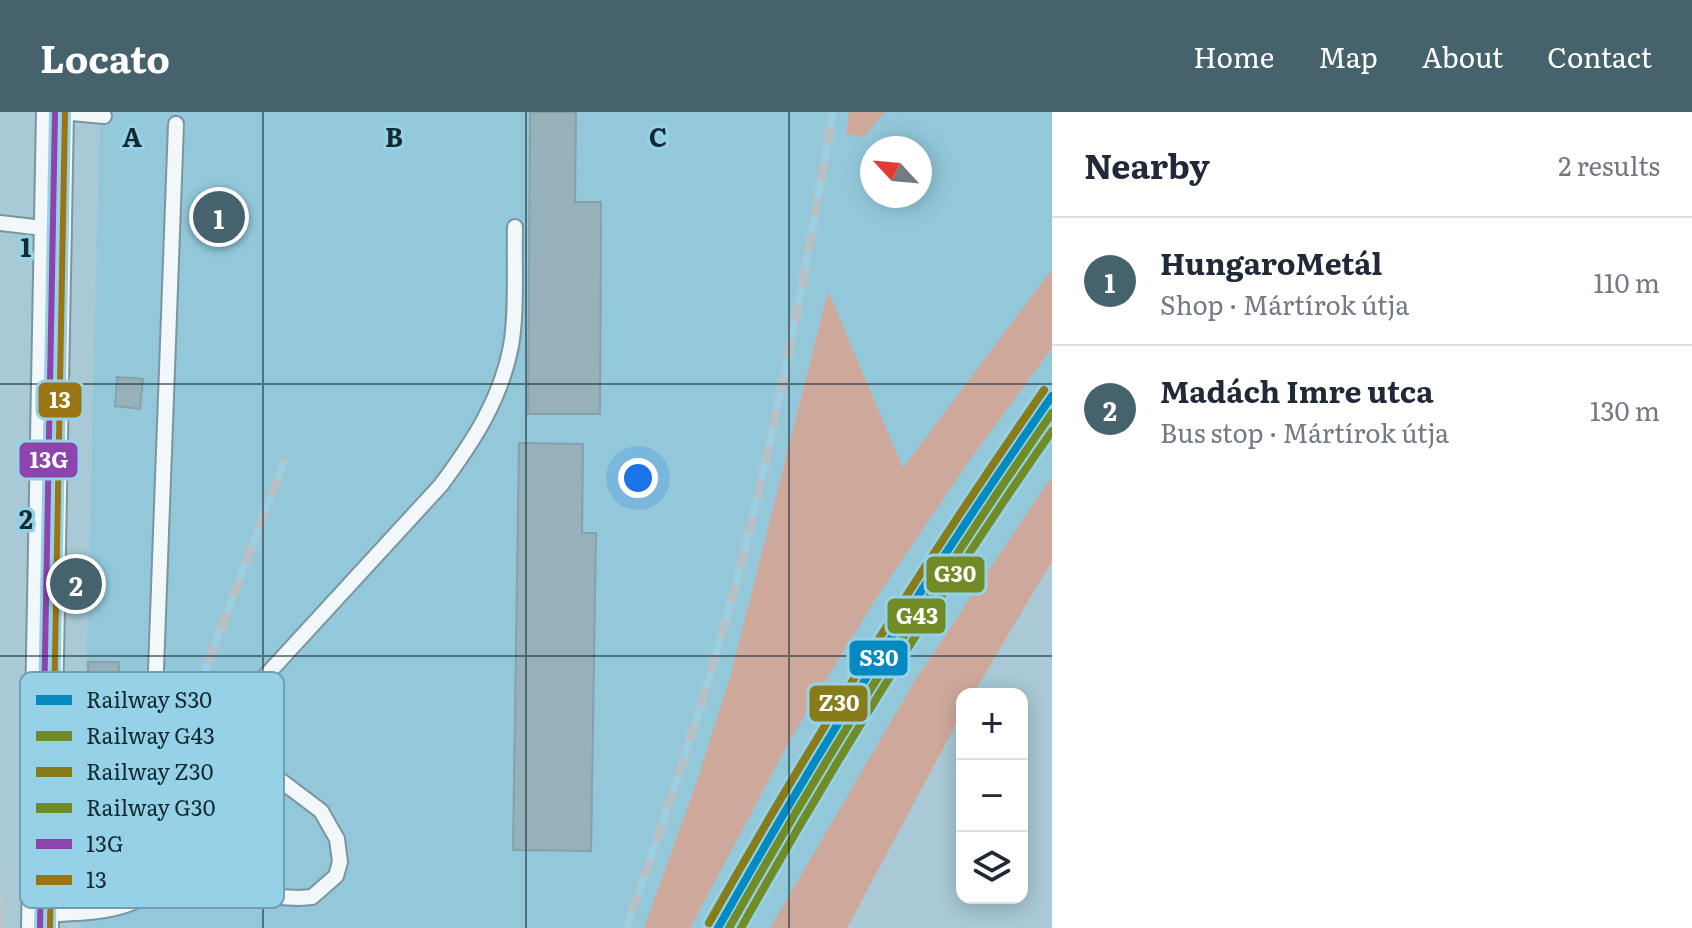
<!DOCTYPE html>
<meta charset="utf-8">
<style>
body{margin:0;font-family:Literata,serif;background:#f2f2f3;color:#1f2937}
.controls{position:absolute;right:24px;bottom:24px;display:grid;overflow:hidden;border-radius:16px;box-shadow:0 4px 20px #0003}
.controls button{width:72px;height:72px;display:grid;place-items:center;padding:0;border:0;border-bottom:2px solid #e0e1e3;background:#fff;color:#1f2937;font:40px sans-serif}
.compass{position:absolute;left:860px;top:24px;width:72px;height:72px;border-radius:50%;background:#fff;box-shadow:0 4px 20px #0003;rotate:296deg}
.you{position:absolute;left:638px;top:366px;width:28px;height:28px;margin:-20px;border:6px solid #fff;border-radius:50%;background:#1a73e8;box-shadow:0 0 0 12px #1a73e833}
.badge{display:grid;place-items:center;width:52px;height:52px;border-radius:50%;background:#46626c;color:#fff;font-size:26px;font-weight:700}
.pin{position:absolute;translate:-50% -50%;border:4px solid #fff;box-shadow:0 2px 8px #0006}
.list{margin:0;padding:0;list-style:none}
h2{display:flex;justify-content:space-between;align-items:center;height:104px;margin:0;padding:0 32px;font-size:34px}
h2 small{font-size:26px;font-weight:400;color:#747a83}
.list li{display:grid;grid-template-columns:52px 1fr auto;gap:24px;align-items:center;box-sizing:border-box;height:128px;padding:0 32px;border-top:2px solid #e0e1e3}
.list b{display:block;font-size:30px;white-space:nowrap}
.list p{margin:0;font-size:26px;white-space:nowrap;color:#747a83}
.list em{font-size:26px;font-style:normal;color:#747a83}
.icon{flex:none;width:44px;height:44px;fill:none;stroke:currentColor;stroke-width:2;stroke-linecap:round;stroke-linejoin:round}
.map{position:relative;flex:none;width:1052px;height:816px;overflow:hidden}
header{display:flex;align-items:center;gap:48px;box-sizing:border-box;height:112px;padding:0 40px;background:#46626c;color:#fff}
header strong{font-size:38px}
nav{display:flex;gap:44px;margin-inline-start:auto;font-size:28px}
main{display:flex}
aside{flex:1;background:#fff}
.map>svg:first-child{display:block}
</style>
<header>
<strong>Locato</strong>
<nav><a>Home</a><a>Map</a><a>About</a><a>Contact</a></nav>
</header>
<main>
<div class="map">
<svg width="1052" height="816" viewBox="0 0 1052 816">
<rect width="100%" height="100%" fill="#a8c9d5"/>
<!-- built -->
<g fill="#93c8da" fill-rule="evenodd">
<path d="M100,0H849L846,21L864,25L885,0H1052V157L902,357L828,180L731,562L696,672L644,816H80ZM872,36H920V84H872Z"/>
<polygon points="1052,236 1052,364 914,570 770,816 690,816 790,628 873,491 964,356"/>
</g>
<!-- green -->
<g fill="#cea99b">
<polygon points="849,0 885,0 864,25 846,22"/>
<polygon points="1052,157 1052,236 964,356 873,491 790,628 690,816 644,816 696,672 731,562 828,179 903,356"/>
<polygon points="1052,364 1052,449 973,582 962,582 962,601 847,816 770,816 914,570"/>
</g>
<!-- building -->
<g fill="#97b1ba" stroke="#86a1aa" stroke-width="2">
<polygon points="530,0 576,0 575,90 601,90 600,302 528,302"/>
<polygon points="117,265 143,267 140,297 115,294"/>
<polygon points="519,331 583,332 582,421 596,421 591,739 513,738"/>
<rect x="88" y="550" width="31" height="99"/>
</g>
<g fill="none" stroke-linecap="round" stroke-linejoin="round">
<defs>
<g id="service">
<polyline points="61,0 104,4"/>
<polyline points="176,12 153,639 177,719"/>
<polyline points="0,111 51,117"/>
<polyline points="164,753 278,785 299,786 312,785 336,764 340,750 337,727 321,699 215,619"/>
<path d="M40,803C69,801 104,802 131,791C143,786 152,774 159,764L215,619L441,373C473,330 501,287 511,234C517,200 514,152 515,115"/>
</g>
<polyline id="tertiary" points="40,816 55,0"/>
</defs>
<!-- service casing -->
<use href="#service" stroke="#7b959f" stroke-width="18"/>
<!-- tertiary casing -->
<use href="#tertiary" stroke="#7b959f" stroke-width="40"/>
<!-- path -->
<polyline stroke="#bcc6c9" stroke-width="5" stroke-dasharray="8 4" stroke-linecap="butt" points="1,816 5,766"/>
<!-- service -->
<use href="#service" stroke="#f2f7f9" stroke-width="14"/>
<!-- tertiary -->
<use href="#tertiary" stroke="#f2f7f9" stroke-width="36"/>
<defs>
<g id="rail">
<polyline points="176,636 284,349"/>
<path d="M626,816C669,696 709,575 741,452C779,303 807,152 833,0"/>
</g>
</defs>
<!-- rail casing -->
<use href="#rail" stroke="#b7c0c4" stroke-width="9"/>
<!-- rail -->
<use href="#rail" stroke="#96d2e7" stroke-width="6" stroke-dasharray="18" stroke-linecap="butt"/>
<defs>
<polyline id="bus-1" points="40,816 55,0"/>
<polyline id="bus-2" points="50,816 65,0"/>
</defs>
<!-- bus-1 casing -->
<use href="#bus-1" stroke="#96d2e7" stroke-width="12"/>
<!-- bus-2 casing -->
<use href="#bus-2" stroke="#96d2e7" stroke-width="12"/>
<!-- bus-1 -->
<use href="#bus-1" stroke="#8e44ad" stroke-width="6"/>
<!-- bus-2 -->
<use href="#bus-2" stroke="#9b7514" stroke-width="6"/>
<defs>
<path id="rail-1" d="M718,816C821,633 932,456 1052,284"/>
<path id="rail-2" d="M729,816C829,639 936,468 1052,301"/>
<path id="rail-3" d="M709,811C812,628 924,451 1044,278"/>
<path id="rail-4" d="M741,816C837,645 940,480 1052,319"/>
</defs>
<!-- rail-1 casing -->
<use href="#rail-1" stroke="#96d2e7" stroke-width="14"/>
<!-- rail-2 casing -->
<use href="#rail-2" stroke="#96d2e7" stroke-width="14"/>
<!-- rail-3 casing -->
<use href="#rail-3" stroke="#96d2e7" stroke-width="14"/>
<!-- rail-4 casing -->
<use href="#rail-4" stroke="#96d2e7" stroke-width="14"/>
<!-- rail-1 -->
<use href="#rail-1" stroke="#0489c0" stroke-width="8"/>
<!-- rail-2 -->
<use href="#rail-2" stroke="#718b27" stroke-width="8"/>
<!-- rail-3 -->
<use href="#rail-3" stroke="#887c1a" stroke-width="8"/>
<!-- rail-4 -->
<use href="#rail-4" stroke="#718b27" stroke-width="8"/>
</g>
<!-- grid -->
<path fill="none" stroke="#122b33" stroke-width="2" stroke-opacity="0.55" d="M263,0V816M526,0V816M789,0V816M0,272H1052M0,544H1052"/>
<!-- legend -->
<rect x="20" y="560" width="264" height="236" rx="12" fill="#96d2e7" stroke="#6ea0b1" stroke-width="2"/>
<rect x="36" y="583" width="36" height="10" fill="#0489c0"/>
<rect x="36" y="619" width="36" height="10" fill="#718b27"/>
<rect x="36" y="655" width="36" height="10" fill="#887c1a"/>
<rect x="36" y="691" width="36" height="10" fill="#718b27"/>
<rect x="36" y="727" width="36" height="10" fill="#8e44ad"/>
<rect x="36" y="763" width="36" height="10" fill="#9b7514"/>
<g font-size="22" fill="#122b33">
<text x="86" y="596">Railway S30</text>
<text x="86" y="632">Railway G43</text>
<text x="86" y="668">Railway Z30</text>
<text x="86" y="704">Railway G30</text>
<text x="86" y="740">13G</text>
<text x="86" y="776">13</text>
</g>
<g font-size="26" text-anchor="middle" font-weight="bold" fill="#122b33" stroke="#96d2e7" stroke-width="7" stroke-linejoin="round" paint-order="stroke">
<text x="132" y="35">A</text>
<text x="394" y="35">B</text>
<text x="658" y="35">C</text>
<text x="26" y="145">1</text>
<text x="26" y="417">2</text>
</g>
<g stroke="#96d2e7" stroke-width="3">
<rect x="37" y="269" width="46" height="38" rx="8" fill="#9b7514"/>
<rect x="18" y="329" width="61" height="38" rx="8" fill="#8e44ad"/>
<rect x="925" y="443" width="61" height="39" rx="8" fill="#718b27"/>
<rect x="886" y="485" width="61" height="38" rx="8" fill="#718b27"/>
<rect x="848" y="527" width="61" height="38" rx="8" fill="#0489c0"/>
<rect x="808" y="572" width="61" height="39" rx="8" fill="#887c1a"/>
</g>
<g font-size="22" text-anchor="middle" font-weight="bold" fill="#fff">
<text x="60" y="296">13</text>
<text x="49" y="356">13G</text>
<text x="955" y="470">G30</text>
<text x="917" y="512">G43</text>
<text x="879" y="554">S30</text>
<text x="839" y="599">Z30</text>
</g>
</svg>
<div class="controls">
<button>+</button>
<button>−</button>
<button><svg class="icon" aria-label="layers" viewBox="0 0 24 24"><path d="M12 4l9 5-9 5-9-5zM3 14l9 5 9-5"/></svg></button>
</div>
<svg class="compass" viewBox="-18 -18 36 36"><path d="M0-13l5 13h-10z" fill="#e53935"/><path d="M0 13l5-13h-10z" fill="#747a83"/></svg>
<div class="you"></div>
<div class="pin badge" style="left:219px;top:105px">1</div>
<div class="pin badge" style="left:76px;top:472px">2</div>
</div>
<aside>
<h2>Nearby<small>2 results</small></h2>
<ul class="list">
<li><span class="badge">1</span><div><b>HungaroMetál</b><p>Shop · Mártírok útja</p></div><em>110 m</em></li>
<li><span class="badge">2</span><div><b>Madách Imre utca</b><p>Bus stop · Mártírok útja</p></div><em>130 m</em></li>
</ul>
</aside>
</main>
